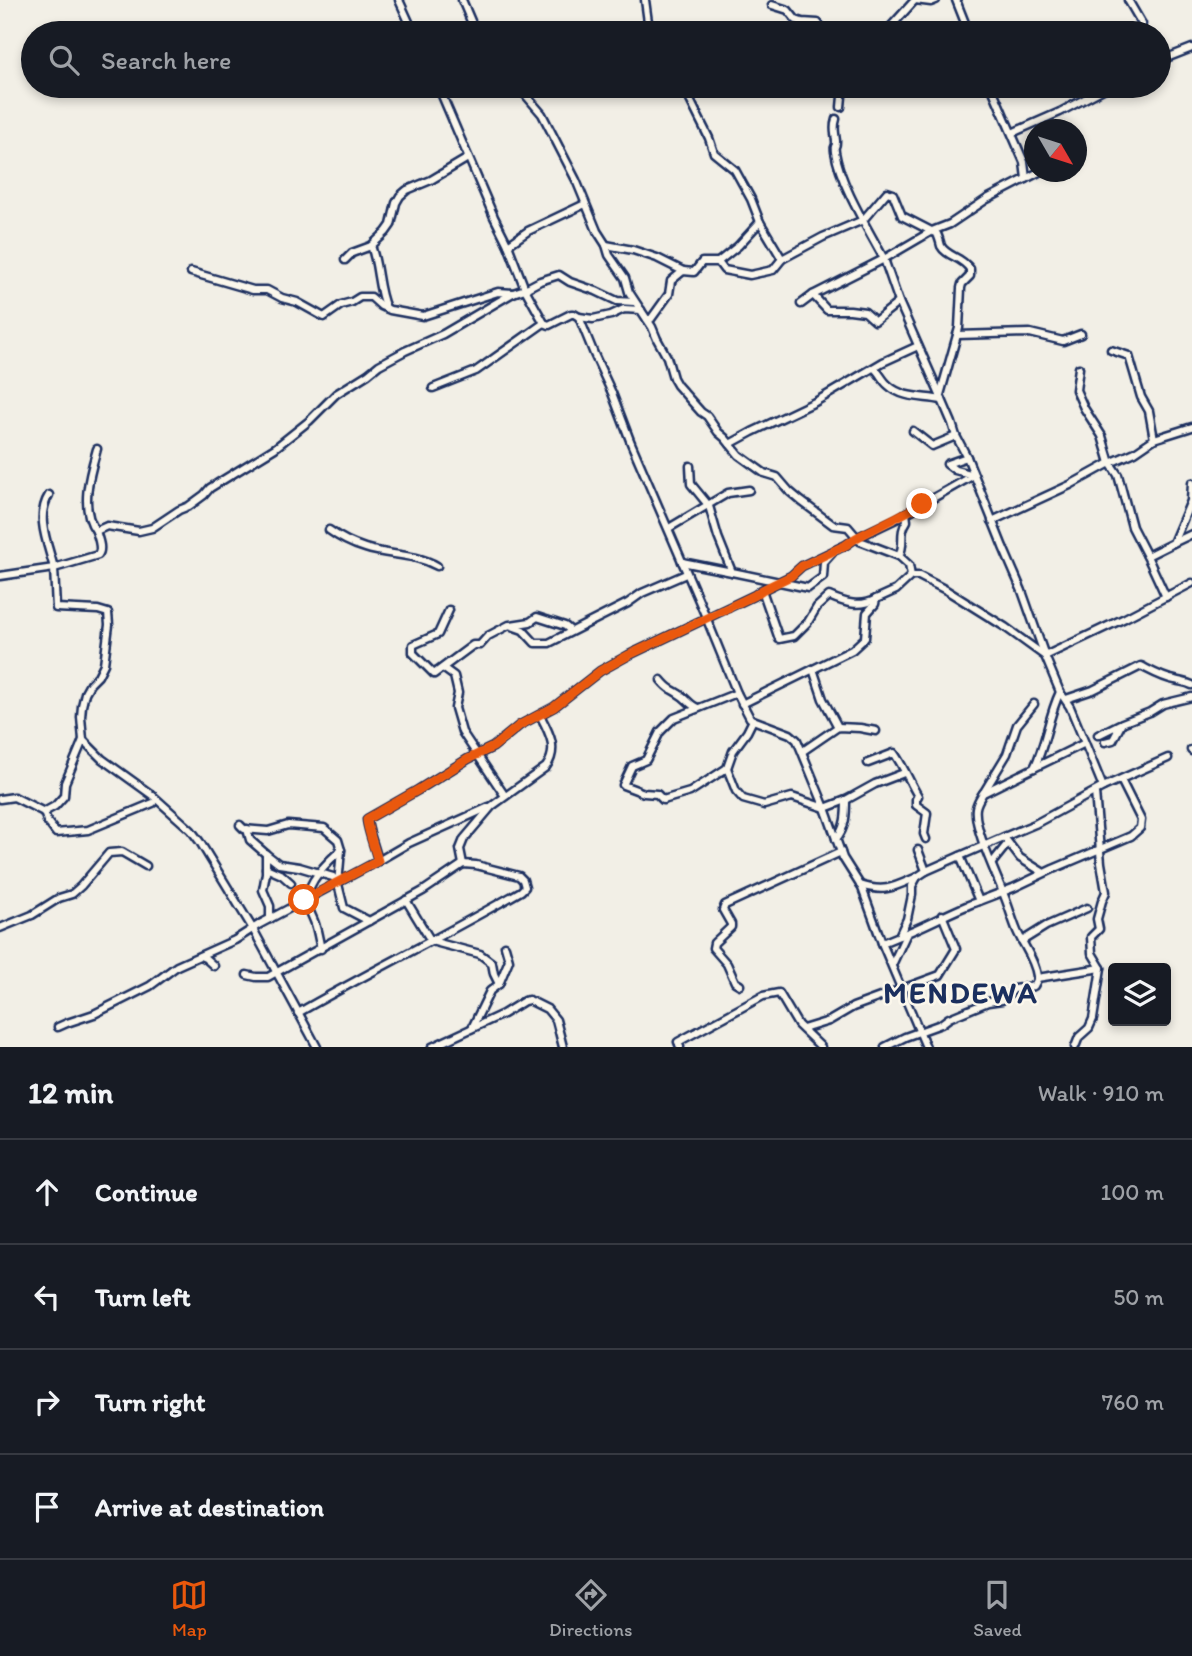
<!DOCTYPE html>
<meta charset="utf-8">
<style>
body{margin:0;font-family:Itim,sans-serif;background:#242831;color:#f1f3f6}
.controls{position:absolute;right:21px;bottom:21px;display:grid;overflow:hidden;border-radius:7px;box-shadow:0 4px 10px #0003}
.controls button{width:63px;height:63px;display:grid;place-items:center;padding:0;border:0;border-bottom:2px solid #363941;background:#171b24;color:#f1f3f6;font:35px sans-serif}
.compass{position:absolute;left:1024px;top:119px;width:63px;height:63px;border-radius:50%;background:#171b24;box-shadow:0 4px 10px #0003;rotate:129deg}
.stop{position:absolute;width:21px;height:21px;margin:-16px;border:5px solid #ea580c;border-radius:50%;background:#fff}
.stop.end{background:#ea580c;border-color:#fff;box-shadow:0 2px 7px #0008}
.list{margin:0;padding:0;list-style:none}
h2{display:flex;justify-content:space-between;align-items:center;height:91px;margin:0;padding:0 28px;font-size:30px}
h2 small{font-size:23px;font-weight:400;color:#9ea1a6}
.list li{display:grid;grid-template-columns:46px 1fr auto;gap:21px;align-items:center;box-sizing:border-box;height:105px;padding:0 28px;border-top:2px solid #363941}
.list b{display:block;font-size:26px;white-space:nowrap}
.list em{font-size:23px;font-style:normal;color:#9ea1a6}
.icon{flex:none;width:38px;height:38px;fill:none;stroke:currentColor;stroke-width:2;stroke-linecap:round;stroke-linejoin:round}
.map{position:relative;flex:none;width:1192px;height:1047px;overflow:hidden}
.search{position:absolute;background:#171b24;box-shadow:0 4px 10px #0003;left:21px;right:21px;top:21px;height:77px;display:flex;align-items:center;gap:18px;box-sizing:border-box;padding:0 24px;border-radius:38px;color:#9ea1a6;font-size:26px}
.sheet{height:511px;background:#171b24}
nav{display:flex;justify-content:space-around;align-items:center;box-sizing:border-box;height:98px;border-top:2px solid #363941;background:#171b24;font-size:19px;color:#9ea1a6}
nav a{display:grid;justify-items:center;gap:4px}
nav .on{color:#ea580c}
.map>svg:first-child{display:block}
</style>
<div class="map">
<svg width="1192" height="1047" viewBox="0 0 1192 1047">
<rect width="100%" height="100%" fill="#f2efe6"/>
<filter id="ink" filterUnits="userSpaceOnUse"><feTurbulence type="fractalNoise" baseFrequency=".0143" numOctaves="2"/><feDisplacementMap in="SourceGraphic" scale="14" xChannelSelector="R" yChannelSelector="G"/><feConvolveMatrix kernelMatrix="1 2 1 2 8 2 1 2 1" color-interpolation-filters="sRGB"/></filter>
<g filter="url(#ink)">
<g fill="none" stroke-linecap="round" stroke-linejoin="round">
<defs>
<g id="minor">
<polyline points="399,0 414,33"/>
<polyline points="462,0 476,33"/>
<polyline points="645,0 648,22 657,30 658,33"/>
<polyline points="956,0 969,33"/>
<polyline points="1128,0 1142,24"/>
<polyline points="772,5 788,10 796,20 802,22 818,23 821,27 823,33"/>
<polyline points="885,33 915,0 931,2 936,0"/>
<polyline points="1159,61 1192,48"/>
<polyline points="438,86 494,217 508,245 525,289 544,323 549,325 571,314 574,314 579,317 594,354 612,393 631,443 706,617 737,693 750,718 753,720 790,734 797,740 825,808 843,858 862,888 882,943"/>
<path d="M518,86L542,114L576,180L597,231L606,245L609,255L625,278L629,292L652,327L657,339L667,357L673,378L677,385L701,412L707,416L718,432L725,438L739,455L764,473L777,477L789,491L801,501L833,525L848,527L860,541L899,556L909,565L911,576H919L946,590L1005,627L1045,656L1060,692L1070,707L1085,743L983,793C980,798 977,802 976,808C973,827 997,876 1004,895C1009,907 1012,919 1017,931C1023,945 1035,960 1037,976C1038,981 1036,981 1034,986L1014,989L1002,1000L988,1002L949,1018L941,1024L905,1037L885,1047"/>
<polyline points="693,86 690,100 709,138 714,153 735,170 751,199 760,222 782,259"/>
<polyline points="991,86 1024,162 1026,179"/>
<polyline points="841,107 843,86"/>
<polyline points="1012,133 1060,112 1109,86"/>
<polyline points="508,245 528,231 585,204"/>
<polyline points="606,245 633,250 657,258 683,271"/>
<path d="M371,246C379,266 377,288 386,308"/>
<polyline points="345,260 352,253 371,246 386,232 391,225 396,203 400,196 407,190 431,180 468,158"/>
<path d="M718,262L724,270L750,275L773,270L782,259L823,237L863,220L887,192L893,194L902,216L937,234C939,238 940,242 941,246C947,257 961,256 970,269V276L962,284L961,288L959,328L940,395L952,423L956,436L967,457L1003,547L1022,591L1045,656L1125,618L1192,583"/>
<polyline points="191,272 253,290 267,290 282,298 297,302 324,317 341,305 352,302 360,297 371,297 381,306 390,310 423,316 498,292 513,293"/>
<polyline points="813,295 827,310 850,310 865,312 875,321 899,302"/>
<path d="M801,304L813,295L884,259C868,229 840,184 835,152C834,142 836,151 836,141C835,132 833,128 836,119"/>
<polyline points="579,317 593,319 611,315 624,309 641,310"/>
<polyline points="647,319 651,319 669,294 671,281 683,271 694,272 702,262 718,262 738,246 760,222"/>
<polyline points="957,335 1030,333 1063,341 1081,334"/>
<polyline points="1111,350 1129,356 1141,397 1149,411 1154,439"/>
<path d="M874,368C880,373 882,380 888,385C903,399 924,396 942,400"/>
<polyline points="1079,368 1076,390 1084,408 1102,436 1110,463 1118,475 1132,527 1147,556"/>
<polyline points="433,388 476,371 544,323"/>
<polyline points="940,395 899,302 884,259 932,231 950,224 987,199 1039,172"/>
<polyline points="913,431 932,446 956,436"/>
<polyline points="730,444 752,432 815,402 883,362 918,346"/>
<path d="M97,449C90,473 79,509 96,531L107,526L139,531L152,528L179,510L189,506L204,495L210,488L275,448L309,421L336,394L368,374L379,365L405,351L443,334L513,293L525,289L540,281L559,275L570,282L596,291L617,301L634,302"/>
<polyline points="690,466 691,484 709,506 718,537 732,572 808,588 823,577 824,562 832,553"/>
<polyline points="992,521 1070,485 1110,463 1135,452 1154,439 1192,427"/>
<polyline points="669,528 728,493 749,490"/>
<path d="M329,530C340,538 352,544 365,548C389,556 414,553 437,566"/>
<polyline points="1173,543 1192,534"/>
<path d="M899,556C906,543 898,534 907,521L906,513"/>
<polyline points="682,562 732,572"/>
<path d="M0,576L54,568C48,544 35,517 49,495"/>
<path d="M762,590L779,639L794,636L808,622L817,607L829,596C845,603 860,608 876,599"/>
<polyline points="1166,597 1147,556 1173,543 1191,501 1192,483"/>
<polyline points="449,610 438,634 413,645 413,653 434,674 473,645 480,645 488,636 509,625 523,630 535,643 549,643 628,603 642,593 686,574"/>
<polyline points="511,625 530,622 537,617 565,626 571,631"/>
<polyline points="443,668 454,676 458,693 455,708 462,732 505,796"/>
<polyline points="813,669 823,699 838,727"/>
<path d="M661,680C670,691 669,687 679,694C687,698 689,705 698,708"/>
<polyline points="737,693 674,718 660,732 646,760 632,766 623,785 644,793 657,794 663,800 690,792 727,768 733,751 747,732 753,720"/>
<path d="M1066,699L1093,690L1141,666C1151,671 1163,678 1175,680C1181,682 1186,682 1192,685"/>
<polyline points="742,704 852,650 865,638 867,613 875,604 876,599 896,590 911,576"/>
<polyline points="1098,735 1120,724"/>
<polyline points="83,740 102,759 152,795 191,830 200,842 253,929 317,1047"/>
<polyline points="1105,742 1113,740 1122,723 1150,712 1163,704 1192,697"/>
<polyline points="1085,743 1103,787"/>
<polyline points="1191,750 1192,751"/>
<polyline points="803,751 838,727 860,728 876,731"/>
<path d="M868,763L894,753C904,767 909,781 918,796L916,799V805L927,813L924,834L926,839"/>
<polyline points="727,768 736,791 743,799 764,805 792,797 825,808 846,800 875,784 904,773"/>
<path d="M1034,768C1046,745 1048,717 1060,692"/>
<polyline points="984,792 1007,754 1017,725 1034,704"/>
<path d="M0,799L14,797L44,812L55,806L64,796L65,783L83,740L81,717L82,706L85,693L90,684L98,676L104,664L109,625L108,613L98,610L56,608L54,568L98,555C103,549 98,538 96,531"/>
<polyline points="44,812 47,821 56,833 88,830 153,803"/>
<polyline points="240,825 244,829 268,831 288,825 324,828 338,840 341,850 338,884"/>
<polyline points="247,829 250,840 266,854"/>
<polyline points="1004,837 1035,824 1103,787 1168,758"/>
<path d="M836,839C846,828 846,813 846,800"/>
<polyline points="918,850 926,871 917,877 912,886 912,895 907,919 899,936 882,943 926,1047"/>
<polyline points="378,861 409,843 489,807"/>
<polyline points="992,863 1008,843"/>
<path d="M463,864L460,849L464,839L492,806L546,767C559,749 549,732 540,715"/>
<polyline points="266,868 282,875 291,883"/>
<polyline points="926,871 960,856"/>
<polyline points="1044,873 1020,858 1004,837 960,856 979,901 1013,888 1053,869 1131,836 1140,828 1141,820 1121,780"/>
<path d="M860,885C885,893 894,887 917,877"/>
<polyline points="406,900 431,941 480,954 492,963 494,974 499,984"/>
<polyline points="270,919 270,906 263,890 266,873 266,854 279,864 299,867 333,877 338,884 344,908 369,921"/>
<polyline points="0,928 32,915 59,898 72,894 81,886 109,853 122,852 146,866"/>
<path d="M899,936C926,926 951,911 979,901"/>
<polyline points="1022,941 1046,926 1087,908"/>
<path d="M321,949C319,941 318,934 316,927C314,918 307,909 307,900C307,882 328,861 341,850"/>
<polyline points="200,956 205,958 214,966"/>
<polyline points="892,965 907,933"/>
<path d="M247,975L256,977H268L423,891L463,864L476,865L519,876L523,880L525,887L521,891C447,934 371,971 298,1013"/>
<polyline points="1037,978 1101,968"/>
<polyline points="740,985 735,982 727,964 713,948 714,943 731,927 731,924 723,910 725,905 841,852"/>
<path d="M58,1027L67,1023L94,1014L150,986L177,966L235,940L260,924L378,861C376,850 367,828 367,819L418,790L468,759L493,747L520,725L554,707L600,671L629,655L755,595L762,590L791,576L802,566L846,545L856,538L896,519L974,475L955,470L947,464L967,457"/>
<polyline points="472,1028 490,991 499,984 509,960 505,946"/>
<polyline points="803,1029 829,1021 853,1007 940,975 956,949 942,915"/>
<polyline points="432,1047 503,1014 524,1001 529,1000 547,1009 556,1020 563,1047"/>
<polyline points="680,1047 678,1042 763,996 779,993 798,1025 821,1047"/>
<polyline points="1075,1047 1079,1037 1089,1028 1093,1019 1101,968 1092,953 1091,937 1099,929 1097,919 1102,901 1106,892 1101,863 1095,792"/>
</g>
</defs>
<!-- minor casing -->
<use href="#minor" stroke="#1b2f5e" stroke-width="11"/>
<!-- minor -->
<use href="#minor" stroke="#fbf7ec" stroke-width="6"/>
</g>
</g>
<g fill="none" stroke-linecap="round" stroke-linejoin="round" filter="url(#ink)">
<!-- route -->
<path stroke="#ea580c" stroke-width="9" d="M304,900L378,861C375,850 367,828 367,819L418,790L468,759L493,747L520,725L554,707L600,671L629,655L755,595L762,590L791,576L802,566L846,545L856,538L922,504"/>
</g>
<g text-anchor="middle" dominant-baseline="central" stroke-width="5" stroke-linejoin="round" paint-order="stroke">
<!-- district labels -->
<g font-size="30" font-weight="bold" letter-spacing="2" fill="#1b2f5e" stroke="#fbf7ec">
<text x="961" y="992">MENDEWA</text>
</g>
</g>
</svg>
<div class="controls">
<button><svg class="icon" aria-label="layers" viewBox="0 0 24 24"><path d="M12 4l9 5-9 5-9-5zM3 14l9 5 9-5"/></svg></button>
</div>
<svg class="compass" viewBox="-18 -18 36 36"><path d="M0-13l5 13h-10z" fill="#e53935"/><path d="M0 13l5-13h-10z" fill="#9ea1a6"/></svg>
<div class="stop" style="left:304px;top:900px"></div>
<div class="stop end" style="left:922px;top:504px"></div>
<div class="search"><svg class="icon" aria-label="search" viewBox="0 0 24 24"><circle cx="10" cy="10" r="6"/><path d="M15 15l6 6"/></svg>Search here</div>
</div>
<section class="sheet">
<h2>12 min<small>Walk · 910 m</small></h2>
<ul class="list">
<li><svg class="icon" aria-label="ahead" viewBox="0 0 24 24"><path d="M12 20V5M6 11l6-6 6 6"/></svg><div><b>Continue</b></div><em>100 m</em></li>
<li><svg class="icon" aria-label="left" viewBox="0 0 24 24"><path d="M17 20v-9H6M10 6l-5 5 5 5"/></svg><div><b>Turn left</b></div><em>50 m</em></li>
<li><svg class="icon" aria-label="right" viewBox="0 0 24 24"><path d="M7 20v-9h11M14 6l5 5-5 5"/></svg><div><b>Turn right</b></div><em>760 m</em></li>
<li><svg class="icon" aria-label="arrive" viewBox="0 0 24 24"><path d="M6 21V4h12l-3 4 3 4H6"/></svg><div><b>Arrive at destination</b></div></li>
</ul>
</section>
<nav>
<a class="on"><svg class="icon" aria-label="map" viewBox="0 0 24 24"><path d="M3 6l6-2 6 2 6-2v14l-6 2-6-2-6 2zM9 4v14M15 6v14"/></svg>Map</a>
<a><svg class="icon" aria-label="directions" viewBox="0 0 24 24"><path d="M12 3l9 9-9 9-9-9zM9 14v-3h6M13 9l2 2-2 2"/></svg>Directions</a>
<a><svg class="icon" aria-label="saved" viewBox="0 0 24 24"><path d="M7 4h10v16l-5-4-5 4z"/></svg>Saved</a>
</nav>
